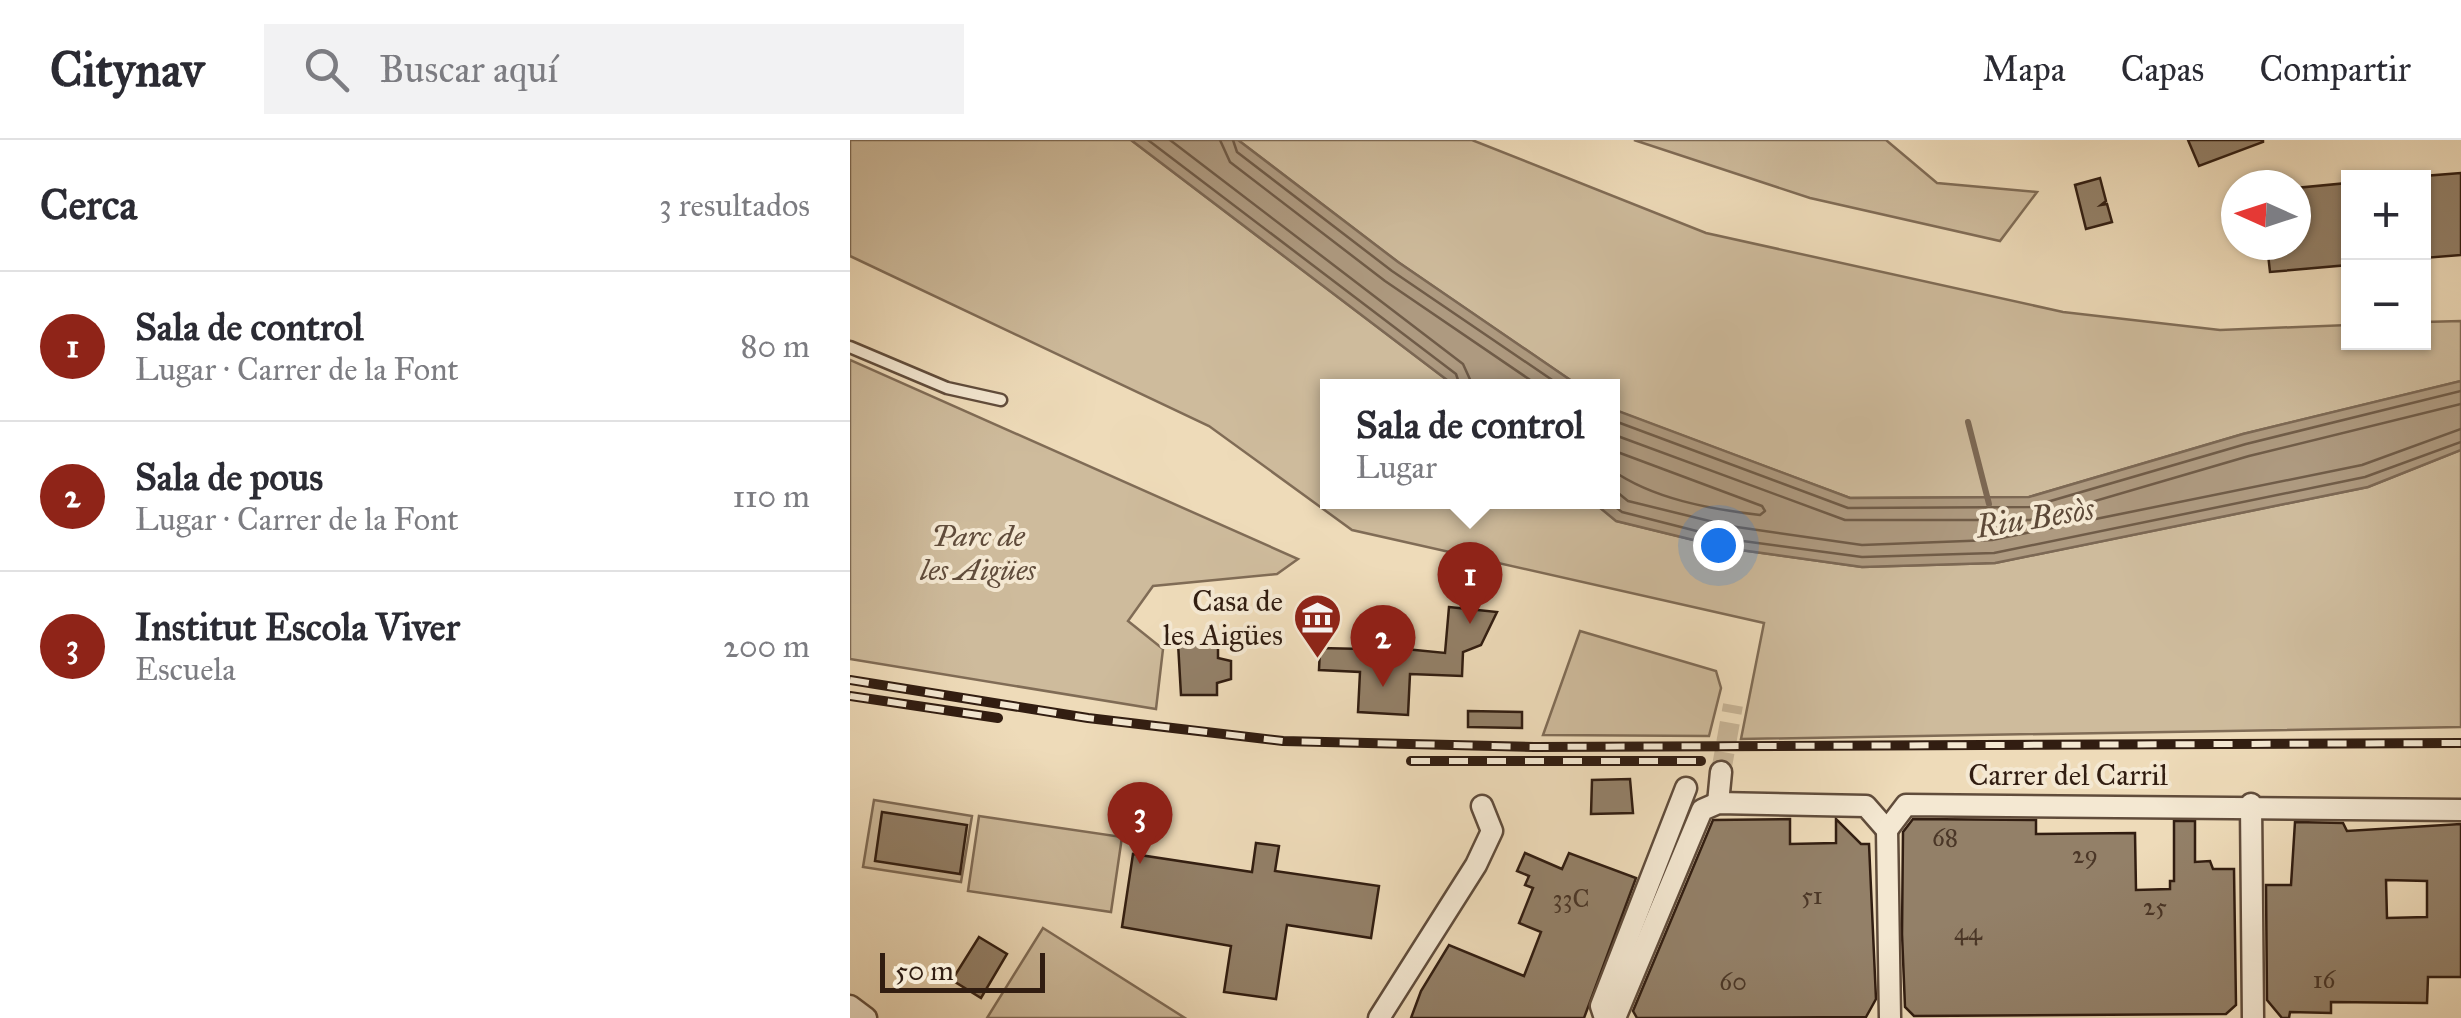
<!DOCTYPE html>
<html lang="es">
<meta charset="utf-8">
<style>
body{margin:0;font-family:"IM FELL Great Primer",serif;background:#f2f2f3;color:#2b2b33}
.controls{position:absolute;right:30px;top:30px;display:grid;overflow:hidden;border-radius:0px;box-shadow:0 2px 8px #0004}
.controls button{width:90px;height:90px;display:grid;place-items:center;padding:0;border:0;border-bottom:2px solid #e1e1e2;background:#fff;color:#2b2b33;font:50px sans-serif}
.compass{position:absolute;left:1371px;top:30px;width:90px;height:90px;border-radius:50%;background:#fff;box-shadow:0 2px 8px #0004;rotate:273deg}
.scale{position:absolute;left:30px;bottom:25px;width:165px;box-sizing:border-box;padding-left:10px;border:5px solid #311d11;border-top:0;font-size:28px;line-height:35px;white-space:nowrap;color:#311d11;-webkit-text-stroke:8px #f4e8d2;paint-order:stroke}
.you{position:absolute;left:868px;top:405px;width:35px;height:35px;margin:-25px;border:8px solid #fff;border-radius:50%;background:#1a73e8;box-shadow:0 0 0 15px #1a73e833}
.badge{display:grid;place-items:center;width:65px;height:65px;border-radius:50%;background:#8f2418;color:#fff;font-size:32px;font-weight:700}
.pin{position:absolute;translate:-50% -82px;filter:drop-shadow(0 2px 5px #0008)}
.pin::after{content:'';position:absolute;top:52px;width:35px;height:30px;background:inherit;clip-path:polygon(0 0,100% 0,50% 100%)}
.popup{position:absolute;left:470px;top:239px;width:300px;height:130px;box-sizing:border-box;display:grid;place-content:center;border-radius:0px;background:#fff;filter:drop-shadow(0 2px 8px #0005);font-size:32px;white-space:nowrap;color:#7c7c81}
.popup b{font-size:38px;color:#2b2b33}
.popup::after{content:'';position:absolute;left:50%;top:100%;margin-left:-20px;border:20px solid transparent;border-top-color:#fff}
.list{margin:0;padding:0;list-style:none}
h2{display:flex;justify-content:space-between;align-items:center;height:130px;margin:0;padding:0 40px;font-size:42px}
h2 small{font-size:32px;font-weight:400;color:#7c7c81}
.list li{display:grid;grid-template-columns:65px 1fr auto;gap:30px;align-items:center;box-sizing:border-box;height:150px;padding:0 40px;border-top:2px solid #e1e1e2}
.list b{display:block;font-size:38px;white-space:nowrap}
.list p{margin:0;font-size:32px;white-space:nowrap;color:#7c7c81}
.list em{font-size:32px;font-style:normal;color:#7c7c81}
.icon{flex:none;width:55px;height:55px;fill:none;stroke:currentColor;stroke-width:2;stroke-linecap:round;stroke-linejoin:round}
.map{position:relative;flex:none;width:1611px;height:878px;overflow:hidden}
header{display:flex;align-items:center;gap:60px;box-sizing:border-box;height:140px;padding:0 50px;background:#fff;border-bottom:2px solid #e1e1e2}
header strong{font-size:48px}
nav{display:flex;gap:55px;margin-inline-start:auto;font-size:35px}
.search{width:700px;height:90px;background:#f2f2f3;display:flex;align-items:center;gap:25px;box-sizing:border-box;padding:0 35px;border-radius:0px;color:#7c7c81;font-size:38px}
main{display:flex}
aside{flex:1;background:#fff}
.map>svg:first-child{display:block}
</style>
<header>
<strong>Citynav</strong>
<div class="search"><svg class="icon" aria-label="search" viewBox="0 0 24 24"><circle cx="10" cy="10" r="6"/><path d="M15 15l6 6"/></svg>Buscar aquí</div>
<nav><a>Mapa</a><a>Capas</a><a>Compartir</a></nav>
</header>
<main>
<aside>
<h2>Cerca<small>3 resultados</small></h2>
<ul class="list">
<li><span class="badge">1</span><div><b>Sala de control</b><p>Lugar · Carrer de la Font</p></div><em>80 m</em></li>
<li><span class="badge">2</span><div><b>Sala de pous</b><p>Lugar · Carrer de la Font</p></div><em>110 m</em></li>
<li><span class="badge">3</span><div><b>Institut Escola Viver</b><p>Escuela</p></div><em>200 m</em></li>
</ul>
</aside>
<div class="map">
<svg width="1611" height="878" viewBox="0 0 1611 878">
<rect width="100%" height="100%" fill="#eedbb9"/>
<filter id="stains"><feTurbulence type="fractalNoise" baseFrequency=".002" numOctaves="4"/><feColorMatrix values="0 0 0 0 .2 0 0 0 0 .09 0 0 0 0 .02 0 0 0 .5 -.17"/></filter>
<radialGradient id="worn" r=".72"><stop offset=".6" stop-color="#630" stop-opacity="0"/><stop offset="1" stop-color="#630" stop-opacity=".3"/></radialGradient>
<!-- green -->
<g fill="#cebb9c" stroke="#806c56" stroke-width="2.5">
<polygon points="0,0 281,0 605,246 478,246 478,362 743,362 767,381 876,408 1012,427 1145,423 1518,347 1611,310 1611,587 891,599 914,483 502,390 359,286 0,116"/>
<polygon points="388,0 622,0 856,93 1213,172 1370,190 1498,185 1498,202 1574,202 1574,182 1611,181 1611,241 1393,294 1179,357 1000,358 764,270 762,246 729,246 548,122"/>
<polygon points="784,0 1036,0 1087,43 1187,52 1150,101 960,58"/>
<polygon points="0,220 448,419 427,434 303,446 278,481 313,509 306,569 0,519"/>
<polygon points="730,491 866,531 871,548 859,596 693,595"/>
<polygon points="24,660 122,676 111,742 13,727"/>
<polygon points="129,676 272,697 261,772 118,751"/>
<polygon points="193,788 335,878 137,878"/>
</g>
<!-- water -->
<g fill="#ae9a80" stroke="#7c6854" stroke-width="2.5">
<polygon points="281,0 388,0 548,122 729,246 605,246"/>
<polygon points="1611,241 1611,310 1518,347 1145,423 1012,427 876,408 766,381 743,362 762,362 763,269 1000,358 1179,357 1393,294"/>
</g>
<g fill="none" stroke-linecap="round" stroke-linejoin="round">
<!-- shore -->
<g stroke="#705c48" stroke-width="2.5">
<polyline points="298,0 606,234 610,246"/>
<polyline points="320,0 613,224 623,246"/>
<polyline points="370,0 380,22 535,141 689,246"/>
<polyline points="383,0 387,12 542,131 711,246"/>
<polyline points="762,280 998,368 1180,367 1396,304 1611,251"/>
<polyline points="762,294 995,380 1180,380 1399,316 1611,264"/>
<path d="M762,310L912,366L915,371L910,375C860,369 803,359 762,330"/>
<polyline points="762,348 778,361 880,386 1012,405 1142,400 1512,325 1611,289"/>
<polyline points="759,362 772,372 878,399 1012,417 1144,413 1515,337 1611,302"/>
</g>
<!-- stream -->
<polyline stroke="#7c6854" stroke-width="6" points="1118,282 1139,364"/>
</g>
<!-- building -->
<g fill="#938068" stroke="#311d11" stroke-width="2.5" fill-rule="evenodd">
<polygon points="1338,0 1413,0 1413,2 1349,26"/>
<polygon points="1611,33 1611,115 1574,118 1574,36"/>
<polygon points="1250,38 1256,61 1251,65 1257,64 1262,82 1236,89 1225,45"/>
<polygon points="1498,43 1498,125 1420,132 1417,105 1446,105 1446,48"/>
<polygon points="599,467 647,472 631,505 613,512 612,536 560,534 558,575 508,572 510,532 469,530 470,508 514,509 514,505 595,513"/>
<polygon points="328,503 368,504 368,518 381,521 381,539 367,543 367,555 331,555"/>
<polygon points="618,571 672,572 672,588 618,587"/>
<polygon points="780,639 783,673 741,674 742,640"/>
<polygon points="32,672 117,685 110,734 25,721"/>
<polygon points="940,679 940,704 986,703 986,679 1011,704 1019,704 1026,859 1016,877 787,878 783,871 863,680"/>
<polygon points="1063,679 1186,680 1186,694 1285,693 1286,750 1320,749 1320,741 1324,741 1324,681 1345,681 1345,722 1360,721 1363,729 1384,729 1386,865 1376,874 1064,876 1055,867 1052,794 1053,692"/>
<path d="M1445,682L1493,683L1497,691L1611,684V837H1578L1577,863L1481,862V873L1440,872L1439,878H1432L1417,860L1416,745H1441ZM1536,740L1577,741V777L1537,778Z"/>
<polygon points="406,703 429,706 425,731 529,746 521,798 437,785 426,859 374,852 381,806 272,787 283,714 402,732"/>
<polygon points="675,713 712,729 719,713 786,738 734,878 561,878 571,851 599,805 674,836 691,792 669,783 683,748 675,745 679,736 667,731"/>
<polygon points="129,797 157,814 131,858 102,840"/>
</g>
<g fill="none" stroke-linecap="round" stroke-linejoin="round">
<!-- minor-tunnel -->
<polyline stroke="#c8b597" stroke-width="20" stroke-dasharray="20 10" stroke-linecap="butt" points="871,632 883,565"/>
<defs>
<polyline id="service" points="0,207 97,248 151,260"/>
<g id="minor">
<polyline points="868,663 871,632"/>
<polyline points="1401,664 1403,878"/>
<polyline points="1037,690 1056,665 1611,670"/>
<polyline points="1037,690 1040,878"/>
<polyline points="0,866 16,878"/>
<polyline points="529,878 626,725 642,691 632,666"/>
<polyline points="755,878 751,866 836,648"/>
<polyline points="765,878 852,670 868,663 1016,666 1037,690"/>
</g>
</defs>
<!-- service casing -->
<use href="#service" stroke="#604c3b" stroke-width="15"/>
<!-- minor casing -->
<use href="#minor" stroke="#604c3b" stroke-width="25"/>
<!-- service -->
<use href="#service" stroke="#f4e8d2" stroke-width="10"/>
<!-- minor -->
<use href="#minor" stroke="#f4e8d2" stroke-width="20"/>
<defs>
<g id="rail">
<polyline points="0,540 238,578 433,601 684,607 1611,603"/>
<polyline points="0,556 148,578"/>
<polyline points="561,621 851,621"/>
</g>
</defs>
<!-- rail casing -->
<use href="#rail" stroke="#311d11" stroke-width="10"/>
<!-- rail -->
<use href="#rail" stroke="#f4e8d2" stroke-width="6" stroke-dasharray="19" stroke-linecap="butt"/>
</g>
<!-- icons -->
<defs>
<symbol id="museum-pin" viewBox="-11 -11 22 30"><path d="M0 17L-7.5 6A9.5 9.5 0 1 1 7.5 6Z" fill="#8f2418" stroke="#f4e8d2"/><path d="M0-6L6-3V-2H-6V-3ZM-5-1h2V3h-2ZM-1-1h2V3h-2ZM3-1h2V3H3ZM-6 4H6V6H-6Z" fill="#fff"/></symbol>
</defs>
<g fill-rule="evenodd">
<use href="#museum-pin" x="440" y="450" width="55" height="75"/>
</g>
<g text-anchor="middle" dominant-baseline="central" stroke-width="8" stroke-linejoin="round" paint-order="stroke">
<!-- number labels -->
<g font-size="25" fill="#4a3627">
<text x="1095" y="697">68</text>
<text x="1235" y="714">29</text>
<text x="962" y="755">51</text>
<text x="721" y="758">33C</text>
<text x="1305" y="766">25</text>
<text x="1118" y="791">44</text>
<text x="1474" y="839">16</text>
<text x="883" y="841">60</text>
</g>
<!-- park labels -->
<g font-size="30" font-style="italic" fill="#604c3b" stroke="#f4e8d2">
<text x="128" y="396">Parc de<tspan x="128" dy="34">les Aigües</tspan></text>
</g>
<!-- poi labels -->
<g font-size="30" fill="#311d11" stroke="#f4e8d2" text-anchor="end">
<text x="433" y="461">Casa de<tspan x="433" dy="34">les Aigües</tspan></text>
</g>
<!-- street labels -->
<g font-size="30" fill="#311d11" stroke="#f4e8d2">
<text x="1218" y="635">Carrer del Carril</text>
</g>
<!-- water labels -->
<g font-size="32" font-style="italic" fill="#5d4938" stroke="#f4e8d2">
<text transform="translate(1185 378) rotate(-9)">Riu Besòs</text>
</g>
</g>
<rect width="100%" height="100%" filter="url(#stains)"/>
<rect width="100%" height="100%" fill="url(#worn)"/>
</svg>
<div class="controls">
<button>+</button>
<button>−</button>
</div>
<svg class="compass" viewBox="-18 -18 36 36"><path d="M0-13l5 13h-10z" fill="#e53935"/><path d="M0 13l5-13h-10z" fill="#7c7c81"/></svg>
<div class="scale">50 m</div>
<div class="you"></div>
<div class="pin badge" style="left:620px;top:484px">1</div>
<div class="popup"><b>Sala de control</b>Lugar</div>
<div class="pin badge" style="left:533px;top:547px">2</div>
<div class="pin badge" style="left:290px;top:724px">3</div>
</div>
</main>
